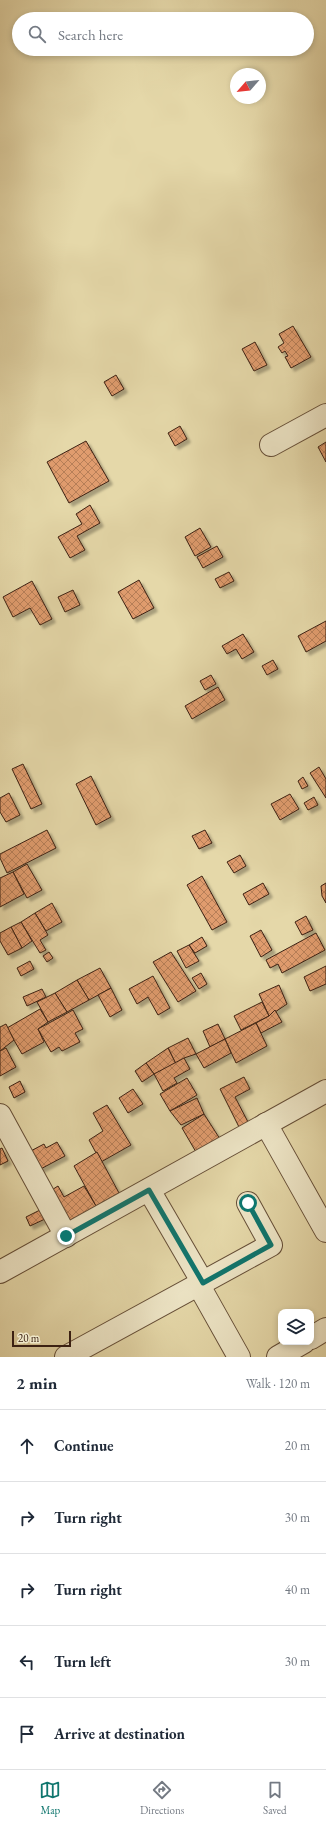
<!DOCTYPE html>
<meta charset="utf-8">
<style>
body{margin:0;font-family:"EB Garamond",serif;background:#f2f2f3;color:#1f2937}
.controls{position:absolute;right:12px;bottom:12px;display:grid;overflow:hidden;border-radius:8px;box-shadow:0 2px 6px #0003}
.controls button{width:36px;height:36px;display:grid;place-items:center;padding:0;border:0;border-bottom:1px solid #e0e1e3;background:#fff;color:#1f2937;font:20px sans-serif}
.compass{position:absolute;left:230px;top:68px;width:36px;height:36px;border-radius:50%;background:#fff;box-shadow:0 2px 6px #0003;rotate:242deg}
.scale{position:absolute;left:12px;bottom:10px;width:59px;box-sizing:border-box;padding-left:4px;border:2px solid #3c2112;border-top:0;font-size:11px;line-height:14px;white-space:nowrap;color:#3c2112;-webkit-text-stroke:3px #eee6c7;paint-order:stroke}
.stop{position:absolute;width:12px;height:12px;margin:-9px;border:3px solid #0f766e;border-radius:50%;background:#fff}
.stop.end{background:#0f766e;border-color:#fff;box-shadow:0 1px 4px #0008}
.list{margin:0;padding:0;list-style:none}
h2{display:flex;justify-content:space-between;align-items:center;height:52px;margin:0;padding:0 16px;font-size:17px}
h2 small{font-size:13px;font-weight:400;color:#747a83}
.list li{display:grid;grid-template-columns:26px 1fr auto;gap:12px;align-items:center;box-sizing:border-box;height:72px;padding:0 16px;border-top:1px solid #e0e1e3}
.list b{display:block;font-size:15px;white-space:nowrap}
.list em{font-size:13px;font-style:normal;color:#747a83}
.icon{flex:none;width:22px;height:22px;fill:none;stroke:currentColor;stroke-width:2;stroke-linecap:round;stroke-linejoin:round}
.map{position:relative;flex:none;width:326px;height:1357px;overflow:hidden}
.search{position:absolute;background:#fff;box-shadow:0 2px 6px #0003;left:12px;right:12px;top:12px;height:44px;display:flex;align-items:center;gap:10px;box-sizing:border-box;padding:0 14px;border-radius:22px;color:#747a83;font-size:15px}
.sheet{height:412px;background:#fff}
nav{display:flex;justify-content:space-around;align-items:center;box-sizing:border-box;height:56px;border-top:1px solid #e0e1e3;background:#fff;font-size:11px;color:#747a83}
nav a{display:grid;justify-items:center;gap:2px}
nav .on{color:#0f766e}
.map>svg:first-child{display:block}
</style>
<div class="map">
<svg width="326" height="1357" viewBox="0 0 326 1357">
<defs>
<pattern id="building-cross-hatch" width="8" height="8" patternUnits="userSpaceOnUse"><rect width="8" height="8" fill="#e09c6e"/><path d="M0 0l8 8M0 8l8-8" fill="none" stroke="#b77f59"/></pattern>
<filter id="shadow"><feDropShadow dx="3.5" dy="3.5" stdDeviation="1" flood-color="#0004"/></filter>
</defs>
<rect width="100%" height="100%" fill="#e5d8a9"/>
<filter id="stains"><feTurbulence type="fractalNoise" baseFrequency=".005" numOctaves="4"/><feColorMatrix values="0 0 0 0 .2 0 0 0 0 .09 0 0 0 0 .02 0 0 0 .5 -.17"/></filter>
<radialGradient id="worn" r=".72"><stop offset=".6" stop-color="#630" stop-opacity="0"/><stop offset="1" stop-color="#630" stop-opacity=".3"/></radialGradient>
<!-- building -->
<g fill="url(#building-cross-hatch)" stroke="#3c2112" filter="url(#shadow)">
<polygon points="293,326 311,357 291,368 285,357 288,356 285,351 282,353 278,347 284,343 279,334"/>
<polygon points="255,342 267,365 254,371 242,349"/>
<polygon points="116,375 124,389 112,396 104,382"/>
<polygon points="180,426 187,439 175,446 168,433"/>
<polygon points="86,441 109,481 69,503 47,462"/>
<polygon points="326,442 326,462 318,447"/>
<polygon points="90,505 100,523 77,536 85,550 70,558 58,537 82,524 76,514"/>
<polygon points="200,528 211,547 195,556 185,537"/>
<polygon points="217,546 223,557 203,568 197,557"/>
<polygon points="229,572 234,581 220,588 215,579"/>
<polygon points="139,580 154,608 133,619 118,592"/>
<polygon points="32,581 52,619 40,625 30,608 13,617 3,597"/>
<polygon points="73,590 80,605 65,612 58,597"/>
<polygon points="326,621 326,641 306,652 298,636"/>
<polygon points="243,634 254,652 242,659 236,649 227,654 222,646"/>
<polygon points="273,660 278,669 267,675 262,666"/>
<polygon points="211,675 216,684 205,690 200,681"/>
<polygon points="218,687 225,700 192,719 185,706"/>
<polygon points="23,764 42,804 31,809 12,769"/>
<polygon points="319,767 326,779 326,798 310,773"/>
<polygon points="91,776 111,817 96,825 76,784"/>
<polygon points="303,777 308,786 302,789 298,781"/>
<polygon points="9,793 20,815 6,822 0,812 0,798"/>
<polygon points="290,794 299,809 280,820 271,804"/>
<polygon points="314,797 318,805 308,810 304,803"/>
<polygon points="47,830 56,848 7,873 0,858 0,854"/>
<polygon points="205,830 212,843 199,849 192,836"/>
<polygon points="240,855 246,866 234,873 227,862"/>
<polygon points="27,864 42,890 27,898 13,872"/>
<polygon points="13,872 24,894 0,907 0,878"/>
<polygon points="202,876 227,922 212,930 187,885"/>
<polygon points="263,883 269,894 249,905 243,894"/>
<polygon points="326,883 326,903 322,896 321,886"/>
<polygon points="52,903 62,922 46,931 35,913"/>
<polygon points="35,913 48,935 40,940 46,950 40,953 21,922"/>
<polygon points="306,916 313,930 302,935 295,922"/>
<polygon points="21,922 32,941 22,948 11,927"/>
<polygon points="11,927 22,948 8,955 0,941 0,933"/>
<polygon points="261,930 272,950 261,957 250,936"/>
<polygon points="316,933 325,950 282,973 278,964 270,968 266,960"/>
<polygon points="202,937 207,946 195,953 189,945"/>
<polygon points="189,945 199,961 186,968 177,951"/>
<polygon points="49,952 53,958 47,962 43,956"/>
<polygon points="171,952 196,991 178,1002 153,962"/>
<polygon points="30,961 34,969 21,976 17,968"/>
<polygon points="326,966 326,984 310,991 304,977"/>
<polygon points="100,968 111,988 89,1000 77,980"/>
<polygon points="201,973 207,984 199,989 192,978"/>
<polygon points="153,976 170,1008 158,1015 148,997 137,1004 129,989"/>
<polygon points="77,980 89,1000 67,1012 55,993"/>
<polygon points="279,985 287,1004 269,1016 259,994"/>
<polygon points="111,988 122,1010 110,1017 98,995"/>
<polygon points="42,989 46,997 27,1006 23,997"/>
<polygon points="55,993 67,1012 48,1022 37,1002"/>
<polygon points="262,1002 269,1016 241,1030 234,1016"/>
<polygon points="40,1009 48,1022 38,1029 44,1042 22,1054 7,1028"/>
<polygon points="73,1010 83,1029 75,1033 80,1042 62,1051 59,1047 51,1052 38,1029"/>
<polygon points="275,1010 282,1022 261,1033 256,1023 269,1016"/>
<polygon points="256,1023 267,1046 236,1063 225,1039"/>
<polygon points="6,1024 14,1040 0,1051 0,1027"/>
<polygon points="218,1024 225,1039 210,1047 203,1031"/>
<polygon points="188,1038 196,1054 184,1058 176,1064 168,1048"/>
<polygon points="225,1039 231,1053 204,1068 196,1054"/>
<polygon points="6,1048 16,1067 0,1076 0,1051"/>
<polygon points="168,1048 176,1064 154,1074 146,1063"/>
<polygon points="184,1058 190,1069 174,1078 177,1083 163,1091 154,1074"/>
<polygon points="146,1063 154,1074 142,1082 135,1071"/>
<polygon points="244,1077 250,1089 235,1097 248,1122 239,1127 220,1089"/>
<polygon points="187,1078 197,1095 170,1111 160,1094"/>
<polygon points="20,1081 25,1092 14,1098 9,1087"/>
<polygon points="133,1089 143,1104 128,1113 119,1098"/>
<polygon points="197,1098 204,1114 181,1125 170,1111"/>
<polygon points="107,1105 131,1145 101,1162 89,1140 103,1131 93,1113"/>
<polygon points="204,1114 220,1139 196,1152 182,1128"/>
<polygon points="57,1142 65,1156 35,1172 25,1154 44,1144 46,1148"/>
<polygon points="2,1148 8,1161 0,1165 0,1149"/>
<polygon points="97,1152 119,1193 96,1206 74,1166"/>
<polygon points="58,1186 64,1197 84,1186 96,1206 65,1224 47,1193"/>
<polygon points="40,1210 45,1219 30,1226 26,1217"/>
</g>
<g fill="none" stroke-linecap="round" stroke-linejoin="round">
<defs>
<g id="minor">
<polyline points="271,445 326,415"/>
<polyline points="0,1115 66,1236"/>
<polyline points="266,1124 326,1231"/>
<polyline points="149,1190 203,1283 202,1291 239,1357"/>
<polyline points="0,1272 326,1091"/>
<polyline points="311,1338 326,1329"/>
<polyline points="66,1357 271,1245 248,1203"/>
<polyline points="278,1357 304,1342"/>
</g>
</defs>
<!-- minor casing -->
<use href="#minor" stroke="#664f38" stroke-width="24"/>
<!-- minor -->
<use href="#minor" stroke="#eee6c7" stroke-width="22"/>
</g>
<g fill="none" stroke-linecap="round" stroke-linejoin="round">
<!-- route -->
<polyline stroke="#0f766e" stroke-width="5" points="66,1236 149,1190 203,1283 271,1245 248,1203"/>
</g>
<rect width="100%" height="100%" filter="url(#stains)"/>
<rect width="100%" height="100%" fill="url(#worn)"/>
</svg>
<div class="controls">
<button><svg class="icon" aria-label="layers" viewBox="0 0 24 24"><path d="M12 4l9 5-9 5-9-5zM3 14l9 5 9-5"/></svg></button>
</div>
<svg class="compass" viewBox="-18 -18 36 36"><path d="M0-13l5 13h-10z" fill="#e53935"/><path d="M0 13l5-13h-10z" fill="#747a83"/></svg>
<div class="scale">20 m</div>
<div class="stop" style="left:248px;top:1203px"></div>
<div class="stop end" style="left:66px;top:1236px"></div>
<div class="search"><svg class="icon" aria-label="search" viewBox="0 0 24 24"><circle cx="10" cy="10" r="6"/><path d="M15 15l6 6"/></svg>Search here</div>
</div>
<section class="sheet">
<h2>2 min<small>Walk · 120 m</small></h2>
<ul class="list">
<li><svg class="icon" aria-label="ahead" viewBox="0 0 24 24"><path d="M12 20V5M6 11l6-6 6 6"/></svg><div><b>Continue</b></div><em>20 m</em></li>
<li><svg class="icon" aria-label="right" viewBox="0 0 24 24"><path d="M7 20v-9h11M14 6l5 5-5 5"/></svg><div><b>Turn right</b></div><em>30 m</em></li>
<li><svg class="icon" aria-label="right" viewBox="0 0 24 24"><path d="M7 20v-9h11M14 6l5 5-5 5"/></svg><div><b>Turn right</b></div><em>40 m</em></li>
<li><svg class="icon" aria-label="left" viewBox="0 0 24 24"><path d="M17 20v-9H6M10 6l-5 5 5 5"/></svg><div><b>Turn left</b></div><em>30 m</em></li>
<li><svg class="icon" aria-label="arrive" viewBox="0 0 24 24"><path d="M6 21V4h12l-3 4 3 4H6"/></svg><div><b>Arrive at destination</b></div></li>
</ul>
</section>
<nav>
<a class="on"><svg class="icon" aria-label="map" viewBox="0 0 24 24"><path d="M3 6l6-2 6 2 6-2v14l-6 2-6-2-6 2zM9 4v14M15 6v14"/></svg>Map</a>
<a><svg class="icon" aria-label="directions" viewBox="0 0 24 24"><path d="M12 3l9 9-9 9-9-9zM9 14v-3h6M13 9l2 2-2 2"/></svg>Directions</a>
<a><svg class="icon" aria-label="saved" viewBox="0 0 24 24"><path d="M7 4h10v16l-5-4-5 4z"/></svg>Saved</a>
</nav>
